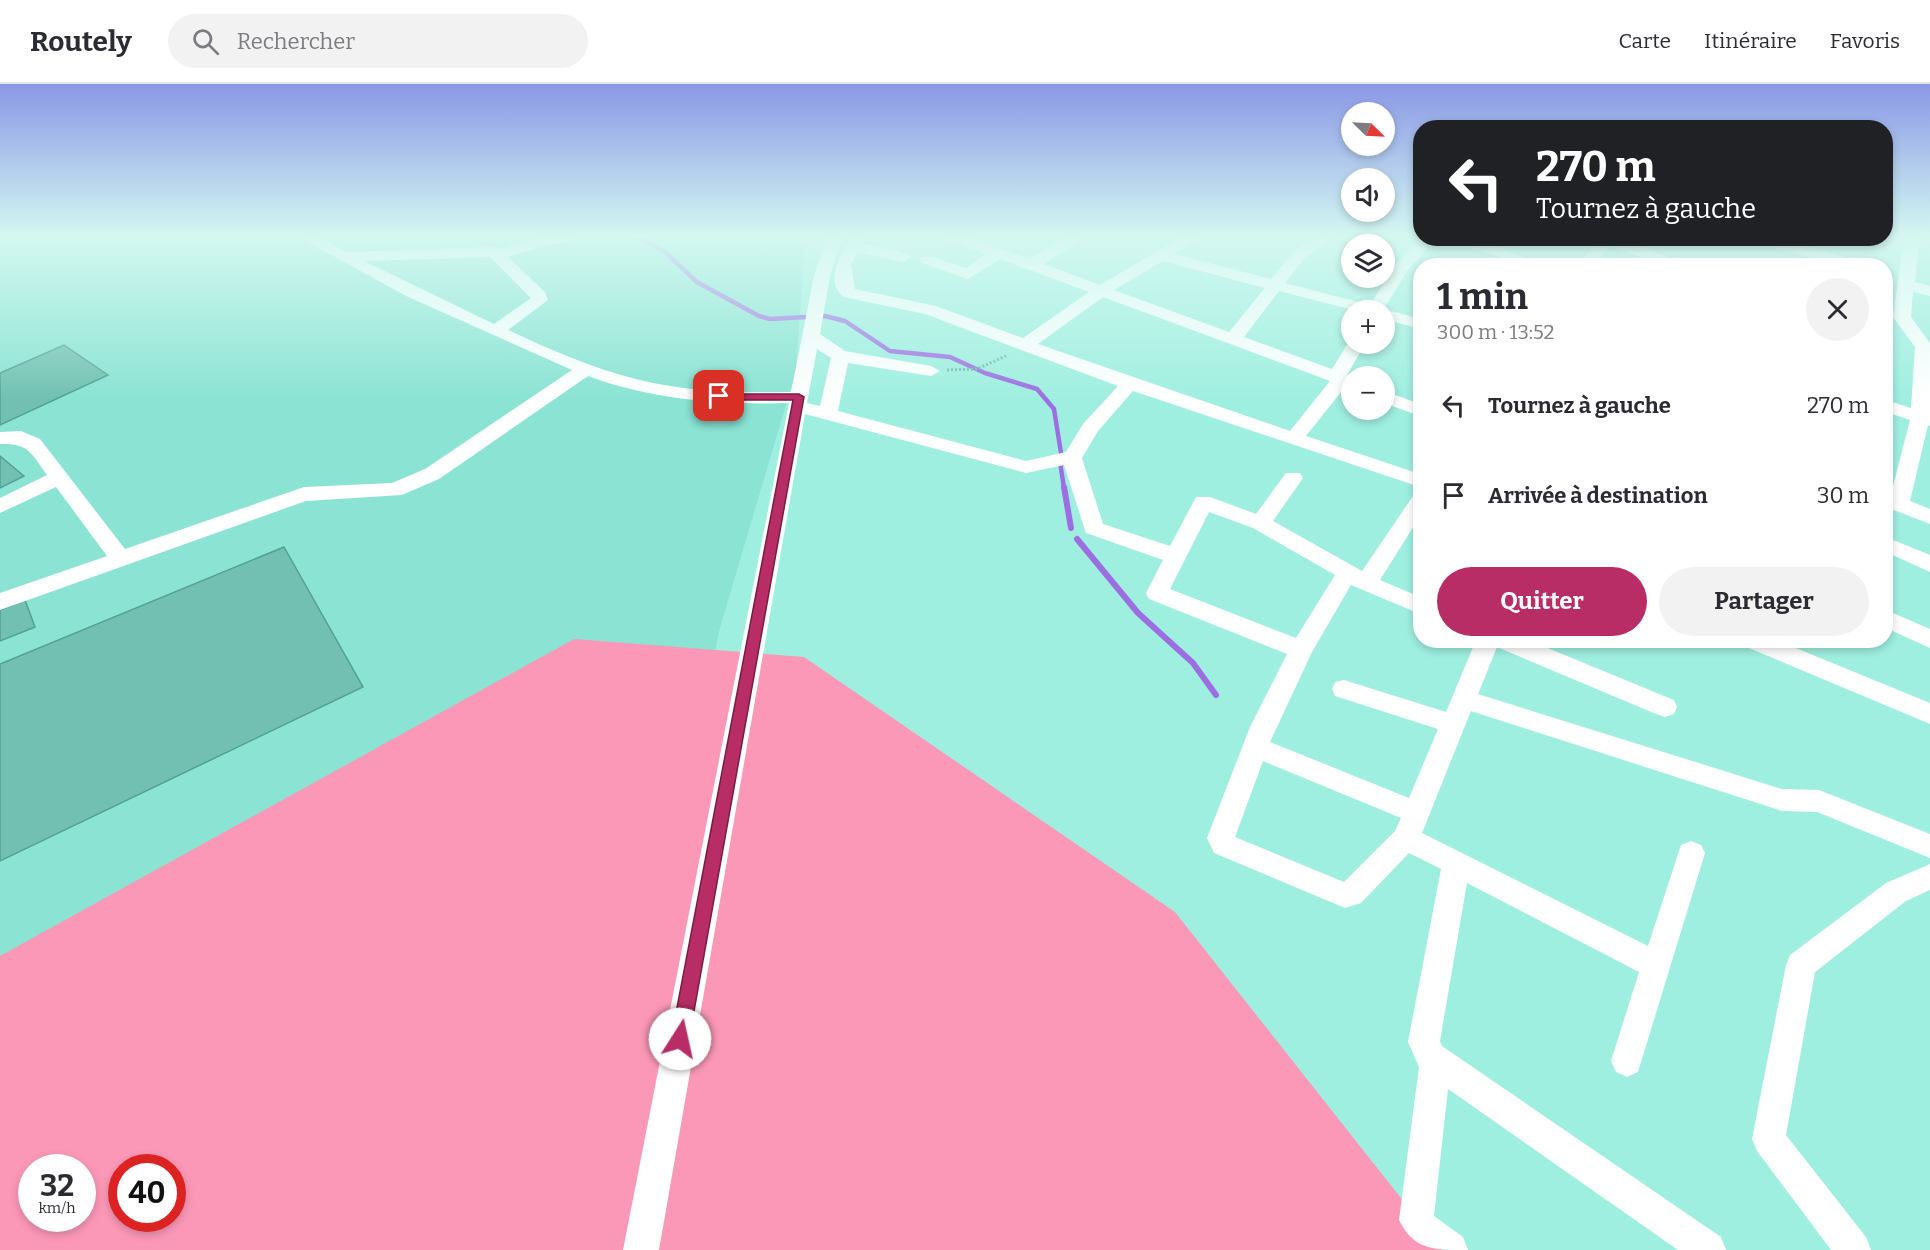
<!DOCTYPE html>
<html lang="fr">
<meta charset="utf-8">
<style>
body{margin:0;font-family:Bitter,serif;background:#f2f2f3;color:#2b2b33;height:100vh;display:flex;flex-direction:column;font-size:22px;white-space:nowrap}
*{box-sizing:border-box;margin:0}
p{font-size:20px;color:#7c7c81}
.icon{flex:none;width:33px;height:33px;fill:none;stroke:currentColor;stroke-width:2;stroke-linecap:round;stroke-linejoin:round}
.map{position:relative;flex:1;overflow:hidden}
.sheet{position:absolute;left:1413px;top:174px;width:480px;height:390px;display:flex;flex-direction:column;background:#fff;border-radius:24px;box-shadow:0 3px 9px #0003}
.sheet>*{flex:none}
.banner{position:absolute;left:1413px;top:36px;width:480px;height:126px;border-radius:24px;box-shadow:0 3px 9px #0003;background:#202124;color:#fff;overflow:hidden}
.needle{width:39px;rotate:114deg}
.fabs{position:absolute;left:1341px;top:18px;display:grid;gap:12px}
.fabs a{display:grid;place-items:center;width:54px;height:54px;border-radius:50%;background:#fff;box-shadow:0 3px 9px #0003;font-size:30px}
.speed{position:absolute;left:18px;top:1070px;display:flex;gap:12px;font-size:30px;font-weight:700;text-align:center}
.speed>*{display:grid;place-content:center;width:78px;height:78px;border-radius:50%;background:#fff;box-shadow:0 3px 9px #0003;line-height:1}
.speed small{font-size:15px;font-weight:400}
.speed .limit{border:9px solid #d22;background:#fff;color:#111}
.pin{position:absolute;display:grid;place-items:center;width:51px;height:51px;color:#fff;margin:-26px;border-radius:12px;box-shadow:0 3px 9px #0006}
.me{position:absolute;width:66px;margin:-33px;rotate:10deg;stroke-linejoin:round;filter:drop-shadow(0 0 4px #0008)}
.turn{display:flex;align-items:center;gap:21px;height:126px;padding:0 24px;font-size:27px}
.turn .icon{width:78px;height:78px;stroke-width:2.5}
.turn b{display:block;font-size:42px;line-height:51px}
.round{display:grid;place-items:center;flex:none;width:63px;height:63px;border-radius:32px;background:#f2f2f3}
.overview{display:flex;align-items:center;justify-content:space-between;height:102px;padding:0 24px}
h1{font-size:36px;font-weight:700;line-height:45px}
.cta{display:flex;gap:12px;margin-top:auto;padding:12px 24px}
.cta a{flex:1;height:69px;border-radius:36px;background:#b82d66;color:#fff;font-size:24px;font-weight:700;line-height:69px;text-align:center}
.cta a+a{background:#f2f2f3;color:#2b2b33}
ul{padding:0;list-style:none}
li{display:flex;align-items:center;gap:18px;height:90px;padding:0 24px}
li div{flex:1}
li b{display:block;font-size:22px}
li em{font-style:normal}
header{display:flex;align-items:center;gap:36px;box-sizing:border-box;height:84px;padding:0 30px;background:#fff;border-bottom:2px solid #e1e1e2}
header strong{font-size:28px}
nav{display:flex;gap:33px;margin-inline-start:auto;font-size:21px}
.search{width:420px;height:54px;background:#f2f2f3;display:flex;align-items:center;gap:15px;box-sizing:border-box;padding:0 21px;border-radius:33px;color:#7c7c81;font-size:22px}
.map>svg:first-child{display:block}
.built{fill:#8ae3d3;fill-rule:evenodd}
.green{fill:#fc98b7;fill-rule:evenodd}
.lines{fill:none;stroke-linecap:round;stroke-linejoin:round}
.stream-far1{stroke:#9d6ee1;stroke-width:4.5}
.stream{stroke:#9d6ee1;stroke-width:6}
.building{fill:#71c0b1;stroke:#52a193;stroke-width:1.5}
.path{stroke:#79bbaf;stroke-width:3;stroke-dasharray:2 2;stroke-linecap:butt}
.minor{fill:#fff;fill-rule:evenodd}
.route{fill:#b82d66;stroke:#781d42;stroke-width:1.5}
</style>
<header>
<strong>Routely</strong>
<div class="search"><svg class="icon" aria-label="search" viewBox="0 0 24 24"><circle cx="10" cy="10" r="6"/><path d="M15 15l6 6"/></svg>Rechercher</div>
<nav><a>Carte</a><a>Itinéraire</a><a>Favoris</a></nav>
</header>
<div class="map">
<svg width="1930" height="1166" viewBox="0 0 1930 1166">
<rect width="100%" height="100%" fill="#9fefe0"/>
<!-- built -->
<path class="built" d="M0,153H808L805,160L796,287L719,547L603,1166H0ZM32,1083H82V1134H32ZM122,1083H172V1134H122Z"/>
<!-- green -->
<path class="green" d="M574,555L804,573L1175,828L1442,1166H0V872ZM32,1083H82V1134H32ZM122,1083H172V1134H122Z"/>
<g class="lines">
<!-- stream-far1 -->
<g class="stream-far1">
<path d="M636,153L663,166L697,198L759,232L770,235L825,232L845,237L890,267L950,273L985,289L1037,305L1054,325L1061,369"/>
<path d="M1060,378L1064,404"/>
</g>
<!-- stream -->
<g class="stream">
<path d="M1064,403L1071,444"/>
<path d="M1077,455L1138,529L1193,579L1216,611"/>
</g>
</g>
<!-- building -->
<g class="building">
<path d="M64,261L108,291L0,341V289Z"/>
<path d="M0,372L24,392L0,404Z"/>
<path d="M284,463L363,603L0,777V580Z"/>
<path d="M25,516L35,543L0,557V526Z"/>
</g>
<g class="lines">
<!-- path -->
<path class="path" d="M947,286L977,285L1008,271"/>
<!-- minor -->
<g class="minor">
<path d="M299,153H318L347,168L494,163L500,165L545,153H579L577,156L539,163L508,173L545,208L548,216L508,246C549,265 592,284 636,295C686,308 739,309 791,308L814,192L826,153H842L830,192L820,250L845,267L931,282L940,287L931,292L848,279L838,327L1026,377L1066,368L1083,340L1118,302L925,230L844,213C822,196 844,166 852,153H868L864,160L909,170L911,173L903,178L858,168L851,180L855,205L936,222L1023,254L1089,208L1000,175L968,195L922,179L920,176L922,173H934L966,184L986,170L948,156L946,153H968L1029,175L1067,153H1086L1044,180L1100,201L1181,153H1200L1174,170L1271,195C1290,172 1302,153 1334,153L1304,175L1285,199L1370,221L1395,181L1421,154H1437L1407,187L1384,225L1420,235V245L1384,235V226H1353L1279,207L1244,253L1332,285L1350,256L1352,260H1365L1347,291L1352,293V304L1345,303L1306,352L1420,390V403L1133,307L1098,347L1082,374L1103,440L1170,462L1196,413H1210L1256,430L1286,389H1300L1303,394L1273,437L1362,487L1413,412L1420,410V432L1380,496L1420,513V530L1351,501L1312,568L1270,658L1409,714L1438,645L1335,612L1332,605L1335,598L1344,596L1446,628L1476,556H1528L1674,616L1677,623L1674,630L1665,633L1656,630L1497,563L1478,610L1782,705L1819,706L1930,750V774L1817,728L1782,727L1471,627L1422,749L1648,862L1681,761L1691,757L1701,761L1705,769L1638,988L1627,993L1616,988L1611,977L1639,888L1467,799L1440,957L1442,962L1721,1153L1726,1166H1678L1448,1005L1434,1132L1463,1153L1468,1166C1433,1166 1414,1166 1399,1136L1419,983L1408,958L1441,785L1409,769L1361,819L1345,824L1214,769L1207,754L1250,643L1287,570L1149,515L1146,509L1163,476L1086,449L1064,381L1026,389L805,330L659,1166H623L789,319C721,321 652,316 588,292L439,395L402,411L306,417L0,526V509L107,472L56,403L0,429V414L47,391C31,369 29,359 0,360V348L21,347L40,355L125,465L304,403L392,399L425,385L572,286L406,212ZM490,173L531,214L494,240L364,177ZM1163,177L1265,204L1229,248L1114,206ZM1103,213L1330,297L1290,347L1038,260ZM817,265L831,274L820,322L807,319ZM1209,428L1253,444L1335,491L1296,554L1170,505ZM1263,677L1401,734L1395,747L1344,798L1235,753Z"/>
<path d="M1334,153H1357L1371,160L1352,161Z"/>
<path d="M1904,153H1920L1915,198L1930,202V212L1913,208L1911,233L1930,259V342L1928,341L1910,417L1930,425V440L1886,423V408L1891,410L1910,336L1886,328V316L1911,324L1915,263L1893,233Z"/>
<path d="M1447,154H1471L1548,182H1522Z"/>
<path d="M1594,154H1618L1692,182H1667L1609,162L1595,182H1579L1596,158Z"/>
<path d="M1753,154H1779L1865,179L1867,182H1839L1754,157Z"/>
<path d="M1384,307L1420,320V332L1384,319Z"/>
<path d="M1886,453L1930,471V488L1886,468Z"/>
<path d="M1886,526L1930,545V564L1886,544Z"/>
<path d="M1741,556H1776L1930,619V640L1744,562Z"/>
<path d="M1930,780V806L1906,817L1815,888L1786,1051L1866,1153L1871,1166H1831L1757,1067L1752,1055L1786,881L1790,871L1886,799Z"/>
</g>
</g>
<!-- sky -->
<linearGradient id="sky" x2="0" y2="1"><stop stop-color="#8a98e5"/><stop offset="0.48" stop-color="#d4f8f1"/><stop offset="1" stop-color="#d4f8f1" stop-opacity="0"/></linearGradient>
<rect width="1930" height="316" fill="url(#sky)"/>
<!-- route -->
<path class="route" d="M715,310H799L804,313L689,955L687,961L680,964L674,961L671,955L793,316H719L714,312Z"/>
</svg>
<div class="fabs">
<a><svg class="needle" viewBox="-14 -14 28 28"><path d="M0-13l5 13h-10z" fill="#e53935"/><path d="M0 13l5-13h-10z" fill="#7c7c81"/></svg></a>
<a><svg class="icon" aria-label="sound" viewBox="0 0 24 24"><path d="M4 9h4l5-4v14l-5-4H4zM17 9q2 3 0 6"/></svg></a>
<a><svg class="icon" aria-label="layers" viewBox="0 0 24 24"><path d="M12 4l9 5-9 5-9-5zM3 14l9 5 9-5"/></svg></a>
<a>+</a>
<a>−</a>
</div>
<div class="speed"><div>32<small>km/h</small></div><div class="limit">40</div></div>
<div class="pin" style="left:719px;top:312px;background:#d93025"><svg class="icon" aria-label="arrive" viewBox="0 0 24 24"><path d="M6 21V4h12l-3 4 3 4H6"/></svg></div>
<svg class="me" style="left:680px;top:955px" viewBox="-20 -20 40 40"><circle r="19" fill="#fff"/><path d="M0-13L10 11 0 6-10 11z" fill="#b82d66"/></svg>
<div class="banner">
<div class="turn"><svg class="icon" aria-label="left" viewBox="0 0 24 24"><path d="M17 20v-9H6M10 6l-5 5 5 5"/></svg><div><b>270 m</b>Tournez à gauche</div></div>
</div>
<section class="sheet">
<div class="overview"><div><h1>1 min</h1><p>300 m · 13:52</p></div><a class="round"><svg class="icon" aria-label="close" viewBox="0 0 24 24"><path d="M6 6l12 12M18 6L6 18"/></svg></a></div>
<ul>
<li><svg class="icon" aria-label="left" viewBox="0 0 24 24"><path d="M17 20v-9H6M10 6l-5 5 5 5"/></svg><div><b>Tournez à gauche</b></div><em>270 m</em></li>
<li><svg class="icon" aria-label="arrive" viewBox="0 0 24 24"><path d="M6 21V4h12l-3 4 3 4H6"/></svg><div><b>Arrivée à destination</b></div><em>30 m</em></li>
</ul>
<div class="cta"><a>Quitter</a><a>Partager</a></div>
</section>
</div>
